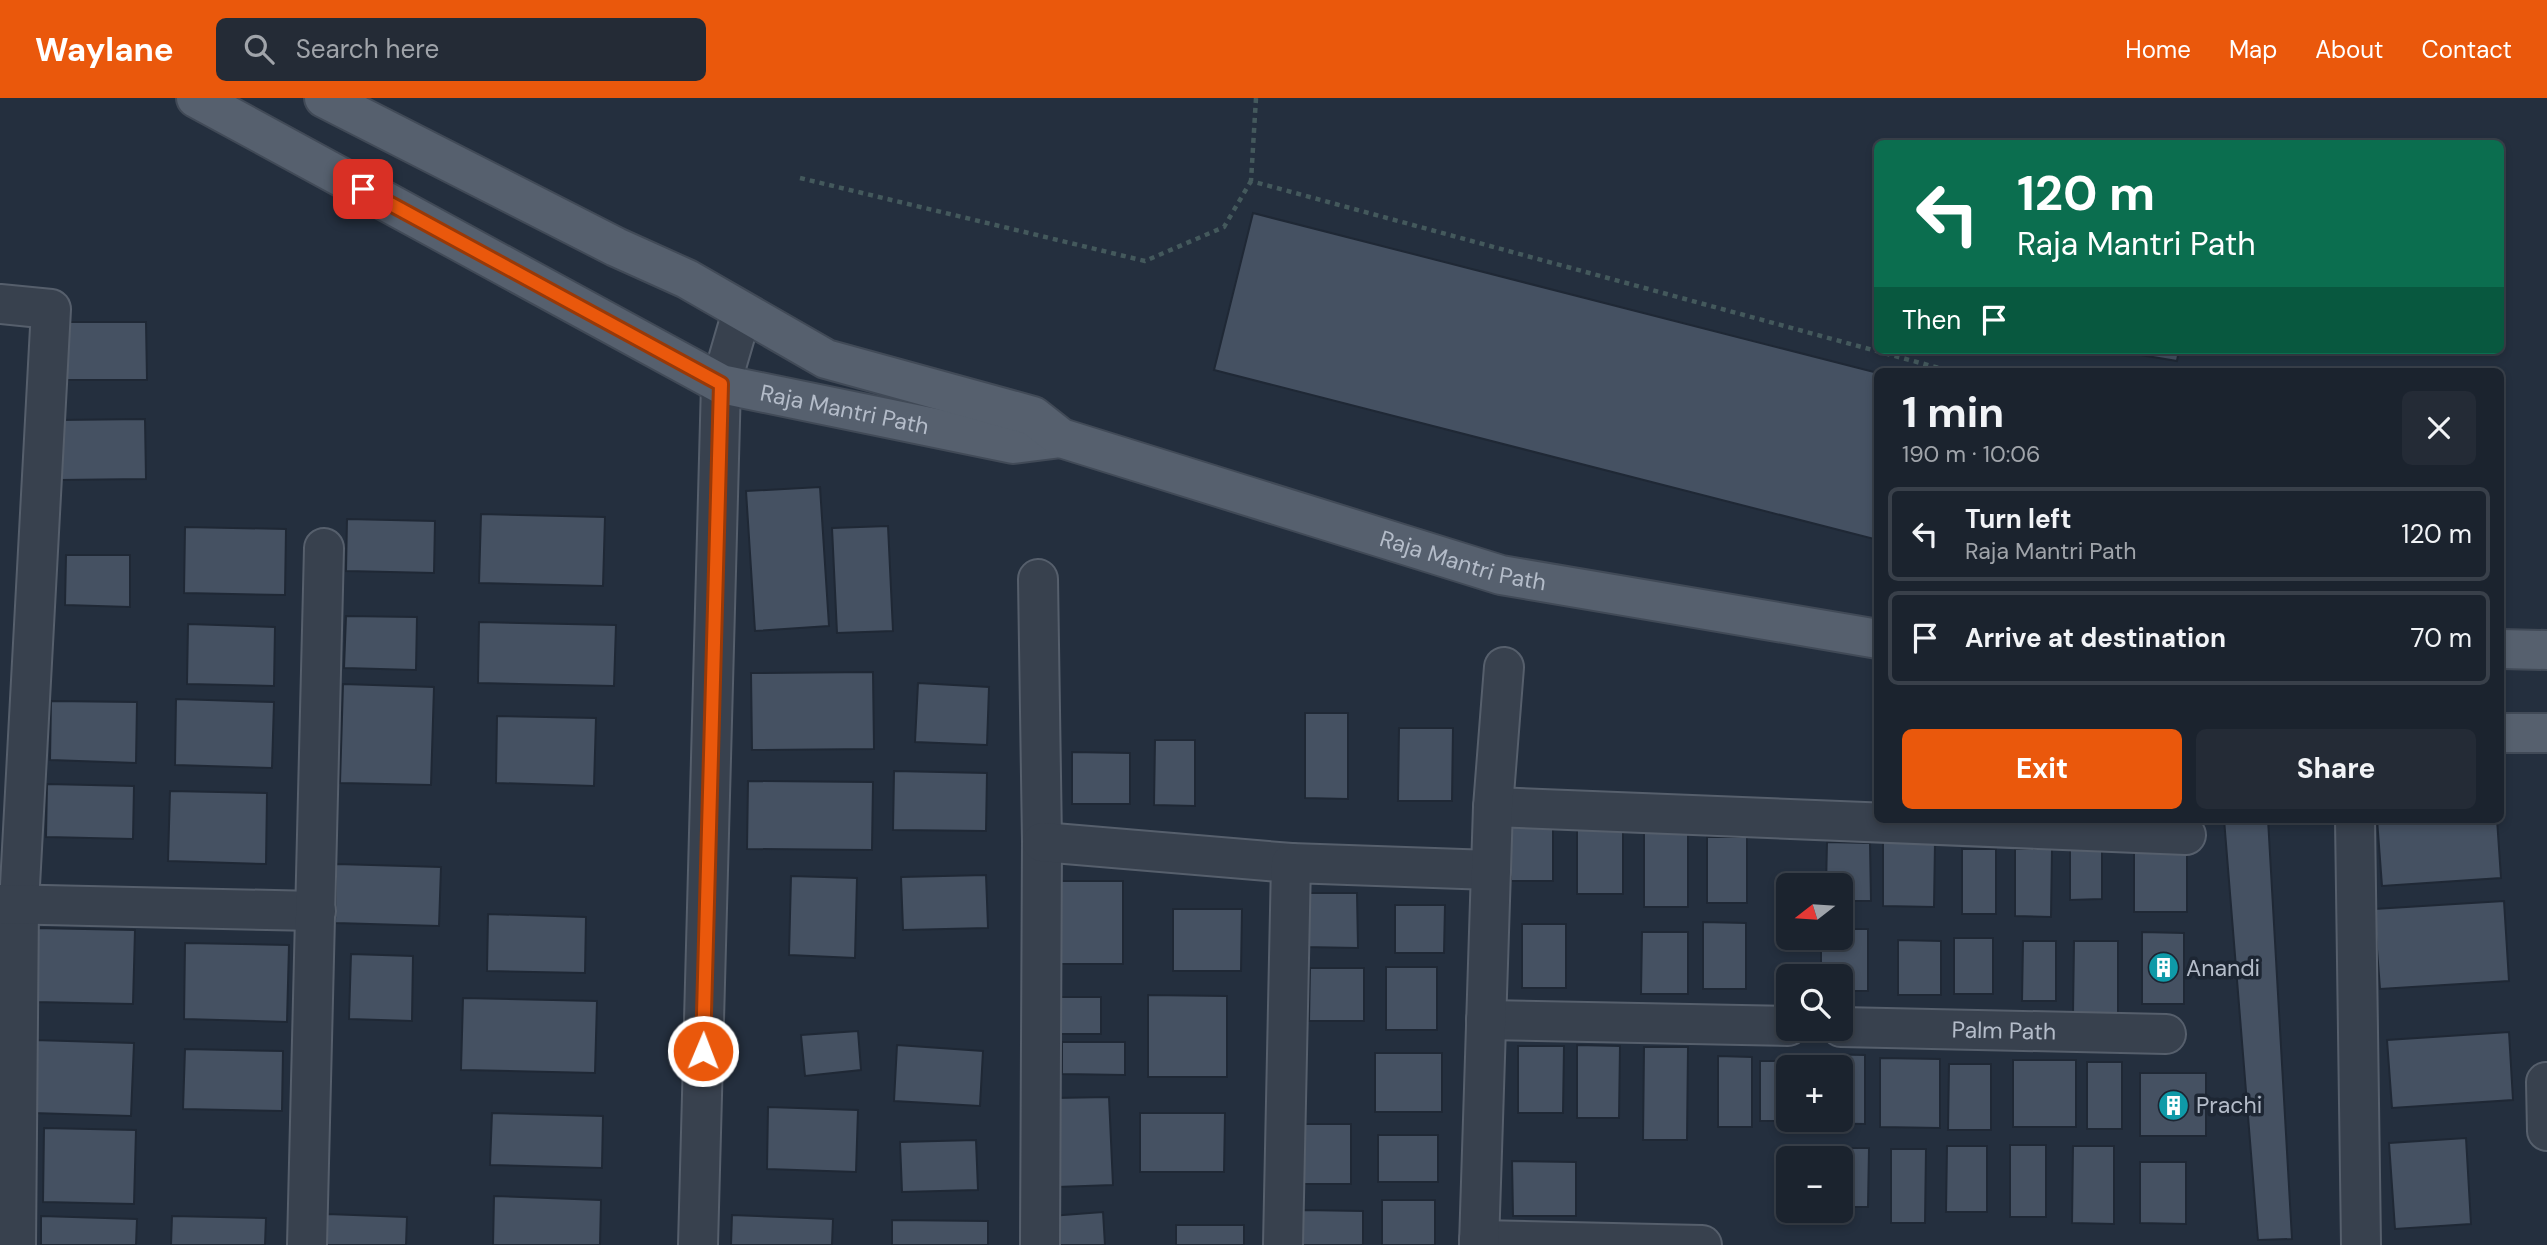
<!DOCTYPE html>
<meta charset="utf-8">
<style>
body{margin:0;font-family:"DM Sans",sans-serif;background:#242b36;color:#f1f3f6;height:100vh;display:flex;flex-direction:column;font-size:26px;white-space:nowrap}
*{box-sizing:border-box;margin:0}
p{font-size:23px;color:#a0a4aa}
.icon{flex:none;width:38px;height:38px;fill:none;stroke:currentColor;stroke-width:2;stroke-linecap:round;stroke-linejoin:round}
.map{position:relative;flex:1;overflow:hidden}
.sheet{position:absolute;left:1874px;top:270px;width:630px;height:455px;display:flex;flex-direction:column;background:#1b232e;border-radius:10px;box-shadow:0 4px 10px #0003,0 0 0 2px #39404a}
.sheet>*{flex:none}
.banner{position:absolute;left:1874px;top:42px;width:630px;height:214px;border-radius:10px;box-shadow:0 4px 10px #0003,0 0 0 2px #39404a;background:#0b6e4f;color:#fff;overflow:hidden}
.needle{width:46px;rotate:253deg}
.buttons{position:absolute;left:1776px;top:775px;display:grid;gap:14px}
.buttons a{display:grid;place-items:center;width:77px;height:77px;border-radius:10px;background:#1b232e;box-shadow:0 4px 10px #0003,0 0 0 2px #39404a;font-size:35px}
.pin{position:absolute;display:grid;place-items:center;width:60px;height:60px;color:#fff;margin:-30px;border-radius:14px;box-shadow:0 4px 10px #0006}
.me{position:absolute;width:77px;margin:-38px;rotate:1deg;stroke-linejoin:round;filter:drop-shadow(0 0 5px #0008)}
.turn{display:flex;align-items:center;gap:24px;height:147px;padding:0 28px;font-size:32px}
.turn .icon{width:91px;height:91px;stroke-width:2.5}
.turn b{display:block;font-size:49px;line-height:60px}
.then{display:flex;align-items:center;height:66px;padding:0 28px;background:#0003;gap:14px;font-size:26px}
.round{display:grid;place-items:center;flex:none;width:74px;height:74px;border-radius:10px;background:#242b36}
.head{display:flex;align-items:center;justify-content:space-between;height:119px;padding:0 28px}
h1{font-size:42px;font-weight:700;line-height:52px}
.cta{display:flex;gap:14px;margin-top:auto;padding:14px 28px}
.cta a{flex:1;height:80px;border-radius:10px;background:#ea580c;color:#fff;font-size:28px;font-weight:700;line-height:80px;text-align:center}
.cta a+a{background:#242b36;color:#f1f3f6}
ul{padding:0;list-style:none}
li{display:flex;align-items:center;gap:21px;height:94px;margin:0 14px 10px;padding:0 14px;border:4px solid #39404a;border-radius:10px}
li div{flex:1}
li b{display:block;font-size:26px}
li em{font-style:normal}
header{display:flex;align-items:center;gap:42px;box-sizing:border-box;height:98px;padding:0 35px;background:#ea580c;color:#fff}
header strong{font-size:33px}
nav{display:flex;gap:38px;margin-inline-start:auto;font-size:24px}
.search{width:490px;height:63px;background:#242b36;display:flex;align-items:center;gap:18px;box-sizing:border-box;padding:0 24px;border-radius:10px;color:#a0a4aa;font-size:26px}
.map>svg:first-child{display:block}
.building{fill:#455162;stroke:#1f2835;stroke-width:2}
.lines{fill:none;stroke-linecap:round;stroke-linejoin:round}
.minor-casing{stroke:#565f6c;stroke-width:42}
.major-casing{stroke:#414a57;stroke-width:42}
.path{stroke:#44595c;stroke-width:4.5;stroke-dasharray:5 5;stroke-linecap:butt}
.minor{stroke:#38414e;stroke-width:38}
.major{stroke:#56606e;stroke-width:38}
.route-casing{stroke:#983908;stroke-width:18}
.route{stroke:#ea580c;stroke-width:12}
.labels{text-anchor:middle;stroke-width:7;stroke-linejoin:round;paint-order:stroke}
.street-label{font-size:23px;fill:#b4bcc9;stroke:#1d2633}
.poi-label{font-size:23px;fill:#b4bcc9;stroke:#1d2633;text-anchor:start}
</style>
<header>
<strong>Waylane</strong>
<div class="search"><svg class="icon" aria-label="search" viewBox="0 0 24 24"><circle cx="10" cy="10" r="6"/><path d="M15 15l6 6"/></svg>Search here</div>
<nav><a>Home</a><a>Map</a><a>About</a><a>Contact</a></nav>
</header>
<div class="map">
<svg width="2547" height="1147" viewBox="0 0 2547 1147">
<rect width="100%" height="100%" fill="#242f3e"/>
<!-- building -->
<g class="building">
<path d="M1253,115L1878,275V442L1214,272Z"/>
<path d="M54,224H146L147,282H55Z"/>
<path d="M2111,252H2179L2177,263Z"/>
<path d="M145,321L146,381L59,382L58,322Z"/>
<path d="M820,389L829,528L755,533L746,393Z"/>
<path d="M481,416L605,419L603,488L479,485Z"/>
<path d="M347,421L435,423L434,475L346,473Z"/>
<path d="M888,428L893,533L837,535L832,430Z"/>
<path d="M185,429L286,431L285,497L184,495Z"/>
<path d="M66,457H130V509L65,507Z"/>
<path d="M346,518L417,519L416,572L344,570Z"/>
<path d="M479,524L616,527L614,588L478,585Z"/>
<path d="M188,526L275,529L274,588L187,586Z"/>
<path d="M873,574L874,651L752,652L751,575Z"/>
<path d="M918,585L989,589L987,647L915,644Z"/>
<path d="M343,586L434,589L431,687L340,685Z"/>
<path d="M176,601L274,604L272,670L175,667Z"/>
<path d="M51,603L137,604L136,665L50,662Z"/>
<path d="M1305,615H1348V701L1305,700Z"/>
<path d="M497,618L596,620L594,688L496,685Z"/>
<path d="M1399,630H1453L1452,703H1398Z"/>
<path d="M1155,642H1195V708L1154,707Z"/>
<path d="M1072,654L1130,655V706H1072Z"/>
<path d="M894,673L987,675L986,733L893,732Z"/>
<path d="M748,683L873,684L872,752L747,751Z"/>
<path d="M47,686L134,688L133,741L46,739Z"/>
<path d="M170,693L267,695L266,766L168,763Z"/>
<path d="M2224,721H2268L2292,1141L2258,1142Z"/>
<path d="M2377,721H2497L2501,780L2382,788Z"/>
<path d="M1510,724H1553V783H1511Z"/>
<rect x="1577" y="726" width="46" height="70"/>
<rect x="1644" y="735" width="44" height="74"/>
<rect x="1707" y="739" width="40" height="66"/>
<path d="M2070,743L2102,744V801L2070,802Z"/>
<path d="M1827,744L1870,745L1871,803H1841V788H1826Z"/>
<path d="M1883,744H1935L1934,809L1883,808Z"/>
<rect x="2134" y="749" width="53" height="65"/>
<rect x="1962" y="751" width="34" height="65"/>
<path d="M2015,751H2052L2051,819L2015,818Z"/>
<path d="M336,766L441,769L439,828L335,825Z"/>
<path d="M986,777L988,830L903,832L901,779Z"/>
<path d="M791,778L857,780L855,860L789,857Z"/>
<rect x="1059" y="783" width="64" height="83"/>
<path d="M1303,795H1357L1358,850L1303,849Z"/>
<path d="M2504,803L2509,883L2380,891L2374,811Z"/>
<path d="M1395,807H1445L1444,855H1395Z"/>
<path d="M1173,811H1242L1241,873H1173Z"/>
<path d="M488,816L586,819L585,875L487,873Z"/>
<path d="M1703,824L1746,825V891H1703Z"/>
<rect x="1522" y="826" width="44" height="64"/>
<path d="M34,830L135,832L133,906L33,904Z"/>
<path d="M1841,831H1868V893H1841V878H1821V840H1841Z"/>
<path d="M1642,834H1688V896H1641Z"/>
<path d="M2142,834L2184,835V906H2142Z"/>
<rect x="1954" y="840" width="39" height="56"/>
<path d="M1898,842L1941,843V897H1898Z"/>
<path d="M2023,843H2056V903H2022Z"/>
<path d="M2074,843H2118V916H2073Z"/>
<path d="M185,845L289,847L287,924L184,921Z"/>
<path d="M351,856L413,858L412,923L349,921Z"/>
<rect x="1386" y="869" width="51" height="63"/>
<path d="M1310,870H1364V923H1309Z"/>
<path d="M1148,897L1227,898V979H1148Z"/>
<path d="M1052,899H1101V936H1053Z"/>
<path d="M463,900L597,903L595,975L461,972Z"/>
<path d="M858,933L861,972L805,978L801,937Z"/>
<path d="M2509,934L2513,1002L2392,1010L2387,942Z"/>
<path d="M34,942L134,945L131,1018L32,1015Z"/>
<path d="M1062,944H1125V977L1062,976Z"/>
<path d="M897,947L983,953L980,1008L894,1003Z"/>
<path d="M1577,947L1620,948L1619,1020H1577Z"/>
<path d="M1518,948H1564L1563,1015H1518Z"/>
<path d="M1644,949H1688L1687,1042H1643Z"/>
<path d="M185,951L283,953L282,1013L183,1011Z"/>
<rect x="1375" y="955" width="67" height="59"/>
<path d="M1814,956L1865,957V1026L1814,1025V1022H1841V970H1814Z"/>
<path d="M1718,958L1752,959V1029H1718Z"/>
<path d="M1880,960L1940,961V1030L1880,1029Z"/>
<rect x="2013" y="962" width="63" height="67"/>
<path d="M1760,963H1806V970H1788V1022L1806,1023H1760Z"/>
<rect x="2087" y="964" width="35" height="67"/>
<path d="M1949,966H1991V1032H1948Z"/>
<rect x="2140" y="975" width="66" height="63"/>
<path d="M1109,999L1113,1087L1057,1089L1053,1000Z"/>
<path d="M768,1009L858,1012L856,1074L767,1071Z"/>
<path d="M492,1015L603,1018L602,1070L490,1067Z"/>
<path d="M1140,1015H1225L1224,1074H1140Z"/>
<rect x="1296" y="1026" width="55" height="60"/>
<path d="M44,1030L136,1032L134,1106L43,1104Z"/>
<rect x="1378" y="1037" width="60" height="47"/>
<path d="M2466,1040L2471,1126L2395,1131L2389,1045Z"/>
<path d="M976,1042L978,1092L902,1094L900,1044Z"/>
<rect x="2010" y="1047" width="36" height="72"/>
<path d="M1947,1048H1987V1114H1946Z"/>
<path d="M2073,1048H2114V1126L2072,1125Z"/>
<path d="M1828,1050H1869L1868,1109H1841V1060H1828Z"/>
<path d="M1891,1051H1926L1925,1125H1891Z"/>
<path d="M1512,1063L1576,1064V1118H1513Z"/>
<path d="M2140,1064H2186V1126L2140,1125Z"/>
<path d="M494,1098L601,1102L600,1147H493Z"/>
<rect x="1382" y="1102" width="53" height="45"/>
<path d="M1303,1112L1363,1113V1147H1302Z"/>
<path d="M1103,1114L1105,1147H1052L1050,1118Z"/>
<path d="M327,1116L407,1119L406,1147H326Z"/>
<path d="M732,1117L833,1121L832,1147H731Z"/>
<path d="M41,1118L137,1121L136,1147H41Z"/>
<path d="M172,1118L266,1120L265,1147H171Z"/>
<path d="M892,1122L988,1123V1147H892Z"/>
<rect x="1176" y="1127" width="68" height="20"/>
</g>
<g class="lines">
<defs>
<g id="minor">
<path d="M0,206L51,211L19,806L16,1147"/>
<path d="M1038,481L1042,744L1040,1147"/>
<path d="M1493,709L2186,737"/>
<path d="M2355,721L2361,1147"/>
<path d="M1042,744L1291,765"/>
<path d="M0,806L316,813"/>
<path d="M1486,922L1788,928"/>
<path id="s1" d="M1841,929L2166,936"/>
<path d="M2546,984L2547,1033"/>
<path d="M1479,1142L1702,1147"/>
<path d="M307,1147L324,450"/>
<path d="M698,1147L721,286L742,214"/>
<path d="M1283,1147L1291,765L1491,772"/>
<path d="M1479,1147L1493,709L1504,569"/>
</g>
<g id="major">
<path id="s2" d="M196,0L721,286L1013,346L1061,340"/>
<path id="s3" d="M324,0L616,149L687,181L826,261L1033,318L1061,340L1501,477L1878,541"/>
<path d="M2501,551L2547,552"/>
<path d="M2501,635H2547"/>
</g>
</defs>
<!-- minor casing -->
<use href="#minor" class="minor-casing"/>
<!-- major casing -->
<use href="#major" class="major-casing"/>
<!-- path -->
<g class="path">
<path d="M1256,0L1251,83L1950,273"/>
<path d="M800,80L1145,163L1224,129L1251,83"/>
</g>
<!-- minor -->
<use href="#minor" class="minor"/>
<!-- major -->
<use href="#major" class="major"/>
</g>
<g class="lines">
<defs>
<path id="route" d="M363,91L721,286L703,953"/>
</defs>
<!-- route casing -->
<use href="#route" class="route-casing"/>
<!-- route -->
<use href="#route" class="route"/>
</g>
<!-- icons -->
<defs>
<symbol id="building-disc" viewBox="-11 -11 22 22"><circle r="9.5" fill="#0f9aa8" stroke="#1d2633"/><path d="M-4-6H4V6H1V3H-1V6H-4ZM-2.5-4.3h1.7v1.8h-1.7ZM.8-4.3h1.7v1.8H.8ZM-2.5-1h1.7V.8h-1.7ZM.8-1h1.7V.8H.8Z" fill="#fff"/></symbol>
</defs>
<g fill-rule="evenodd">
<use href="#building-disc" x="2146" y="852" width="35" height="35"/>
<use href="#building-disc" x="2156" y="990" width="35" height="35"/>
</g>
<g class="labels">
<!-- street labels -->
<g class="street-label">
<text dy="8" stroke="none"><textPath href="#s2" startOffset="724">Raja Mantri Path</textPath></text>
<text dy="8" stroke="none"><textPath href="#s3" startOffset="1237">Raja Mantri Path</textPath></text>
<text dy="8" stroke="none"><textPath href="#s1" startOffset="163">Palm Path</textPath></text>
</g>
<!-- poi labels -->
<g class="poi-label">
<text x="2186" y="878">Anandi</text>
<text x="2196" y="1015">Prachi</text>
</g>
</g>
</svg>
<div class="buttons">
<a><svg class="needle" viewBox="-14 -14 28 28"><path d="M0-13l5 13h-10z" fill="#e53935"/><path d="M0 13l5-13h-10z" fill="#a0a4aa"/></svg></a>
<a><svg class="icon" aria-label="search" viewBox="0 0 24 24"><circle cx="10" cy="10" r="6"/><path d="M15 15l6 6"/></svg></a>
<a>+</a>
<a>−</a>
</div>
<div class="pin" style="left:363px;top:91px;background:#d93025"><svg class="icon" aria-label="arrive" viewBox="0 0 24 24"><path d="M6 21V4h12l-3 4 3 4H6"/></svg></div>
<svg class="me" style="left:703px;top:953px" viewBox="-20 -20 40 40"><circle r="17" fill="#ea580c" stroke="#fff" stroke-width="3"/><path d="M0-11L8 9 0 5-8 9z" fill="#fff"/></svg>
<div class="banner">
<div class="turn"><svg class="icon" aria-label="left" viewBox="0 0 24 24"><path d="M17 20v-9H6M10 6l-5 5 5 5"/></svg><div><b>120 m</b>Raja Mantri Path</div></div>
<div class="then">Then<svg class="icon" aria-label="arrive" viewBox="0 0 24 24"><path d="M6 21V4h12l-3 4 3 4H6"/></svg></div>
</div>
<section class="sheet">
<div class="head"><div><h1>1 min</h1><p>190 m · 10:06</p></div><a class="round"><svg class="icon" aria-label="close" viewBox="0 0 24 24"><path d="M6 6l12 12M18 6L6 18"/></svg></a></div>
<ul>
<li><svg class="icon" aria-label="left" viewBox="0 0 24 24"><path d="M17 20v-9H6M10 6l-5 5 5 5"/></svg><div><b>Turn left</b><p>Raja Mantri Path</p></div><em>120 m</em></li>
<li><svg class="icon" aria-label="arrive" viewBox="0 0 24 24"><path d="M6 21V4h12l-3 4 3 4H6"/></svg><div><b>Arrive at destination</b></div><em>70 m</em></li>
</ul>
<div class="cta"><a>Exit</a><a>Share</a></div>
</section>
</div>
